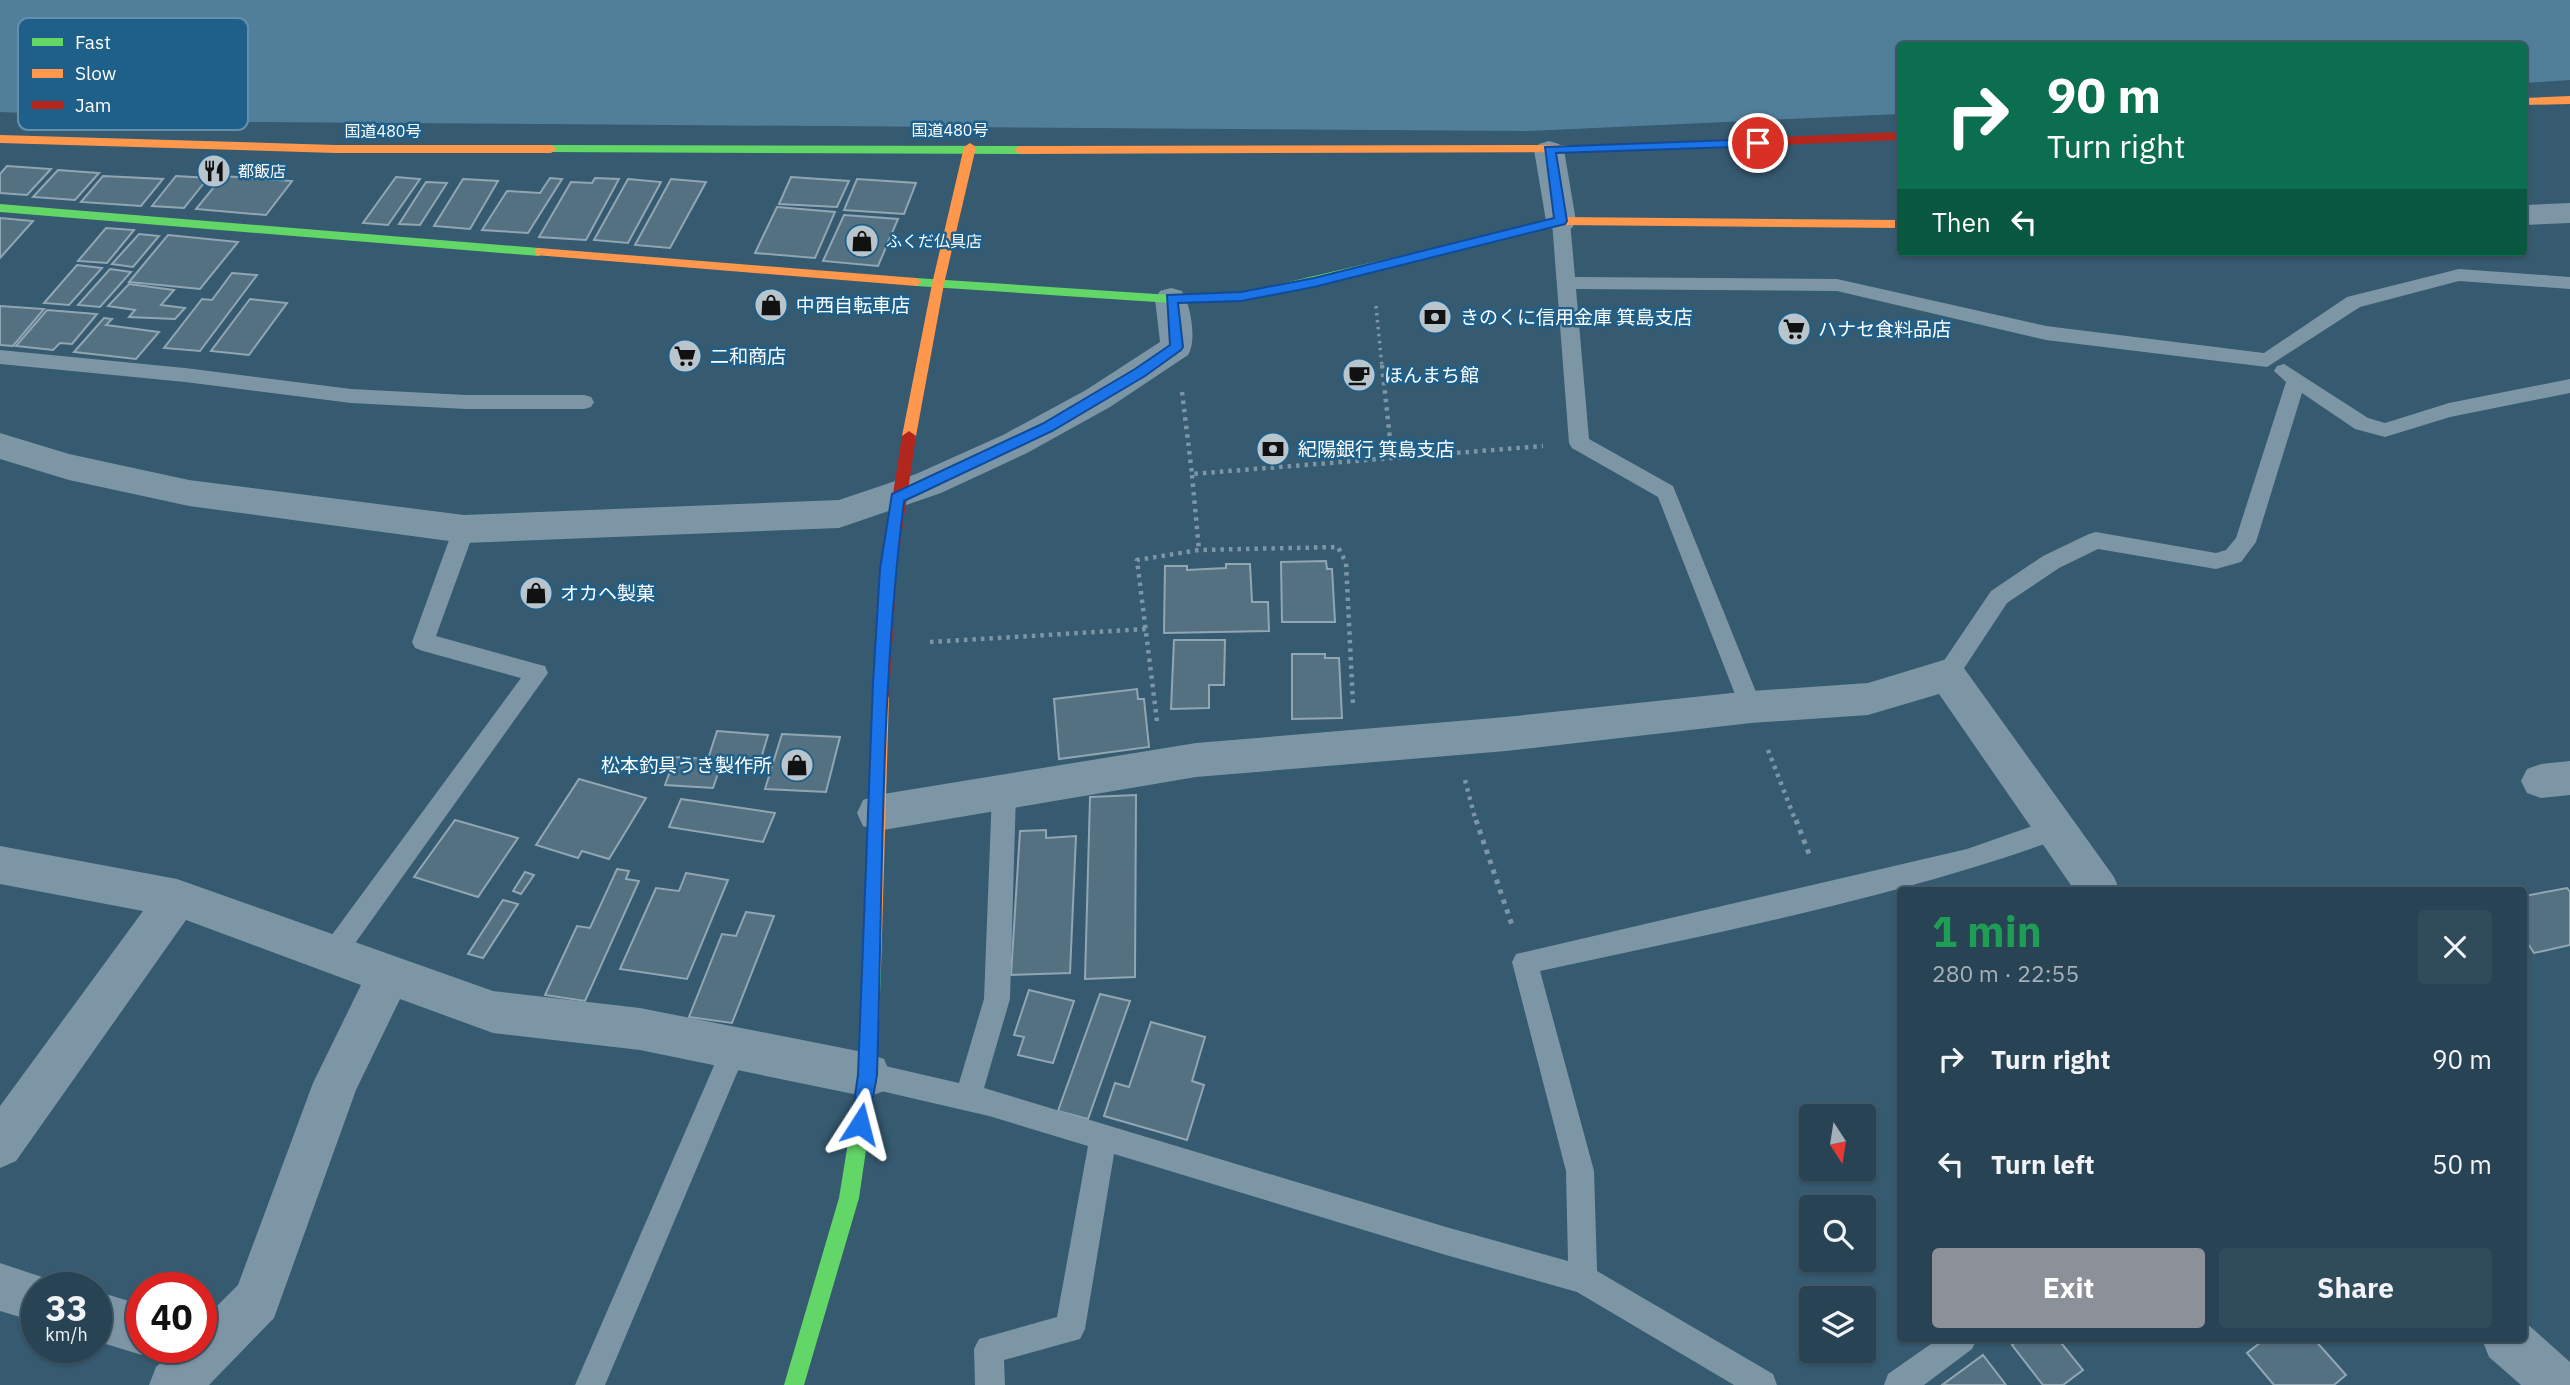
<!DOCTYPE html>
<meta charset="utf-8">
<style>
body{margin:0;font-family:"IBM Plex Sans","Noto Sans JP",sans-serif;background:#304b5a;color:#f1f3f6;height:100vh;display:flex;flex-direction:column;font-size:26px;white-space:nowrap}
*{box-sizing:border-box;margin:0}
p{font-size:23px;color:#a5b0b8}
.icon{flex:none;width:38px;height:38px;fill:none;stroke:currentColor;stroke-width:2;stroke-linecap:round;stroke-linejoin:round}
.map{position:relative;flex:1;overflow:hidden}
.drawer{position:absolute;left:1897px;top:887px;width:630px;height:455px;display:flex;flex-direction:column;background:#284454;border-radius:7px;box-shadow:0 2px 5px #0004,0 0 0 2px #445c6b}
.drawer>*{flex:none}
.guide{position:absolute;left:1897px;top:42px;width:630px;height:214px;border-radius:7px;box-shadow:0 2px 5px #0004,0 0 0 2px #445c6b;background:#0b6e4f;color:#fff;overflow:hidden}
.needle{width:46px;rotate:168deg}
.fabs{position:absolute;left:1799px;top:1104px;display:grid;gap:14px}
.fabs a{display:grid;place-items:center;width:77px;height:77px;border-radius:7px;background:#284454;box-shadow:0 2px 5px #0004,0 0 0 2px #445c6b;font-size:35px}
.speed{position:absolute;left:21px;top:1272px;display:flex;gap:14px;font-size:35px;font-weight:700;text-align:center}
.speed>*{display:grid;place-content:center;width:91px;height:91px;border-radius:50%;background:#284454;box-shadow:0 2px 5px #0004,0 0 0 2px #445c6b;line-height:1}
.speed small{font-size:18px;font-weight:400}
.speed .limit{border:10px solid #d22;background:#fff;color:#111}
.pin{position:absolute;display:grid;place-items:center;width:60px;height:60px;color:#fff;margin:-30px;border:4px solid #fff;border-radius:50%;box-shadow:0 2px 7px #0007}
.me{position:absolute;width:77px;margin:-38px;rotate:9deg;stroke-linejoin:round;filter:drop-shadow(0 0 5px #0008)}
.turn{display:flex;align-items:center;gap:24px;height:147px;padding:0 35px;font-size:32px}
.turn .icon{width:91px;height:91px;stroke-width:2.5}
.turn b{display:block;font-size:49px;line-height:60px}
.then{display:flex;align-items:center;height:66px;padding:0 35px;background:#0003;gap:14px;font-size:26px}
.round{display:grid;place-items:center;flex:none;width:74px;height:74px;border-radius:7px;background:#304b5a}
.overview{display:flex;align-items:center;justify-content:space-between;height:119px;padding:0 35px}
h1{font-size:42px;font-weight:700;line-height:52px;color:#1e9e55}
.primary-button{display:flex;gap:14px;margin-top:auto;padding:14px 35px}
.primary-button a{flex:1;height:80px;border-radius:7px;background:#8c9099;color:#fff;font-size:28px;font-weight:700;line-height:80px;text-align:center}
.primary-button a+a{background:#304b5a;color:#f1f3f6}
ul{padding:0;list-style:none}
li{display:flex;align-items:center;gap:21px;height:105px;padding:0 35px}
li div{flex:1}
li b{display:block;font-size:26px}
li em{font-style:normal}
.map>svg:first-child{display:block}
.water{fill:#517f9a}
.building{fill:#547182;stroke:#91a6b3;stroke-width:2}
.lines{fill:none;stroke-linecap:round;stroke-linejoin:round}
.path-far2{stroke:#7d96a5;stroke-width:3.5;stroke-dasharray:2.5 4.5;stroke-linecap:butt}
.path-far1{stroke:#7d96a5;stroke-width:4.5;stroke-dasharray:3.5 5;stroke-linecap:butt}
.path{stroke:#7d96a5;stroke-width:5;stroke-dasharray:4.5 6;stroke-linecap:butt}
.lane{fill:#7d96a5;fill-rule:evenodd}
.street{fill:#7d96a5;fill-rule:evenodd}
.fast{fill:#63d668;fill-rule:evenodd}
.slow{fill:#ff974d;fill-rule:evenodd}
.jam{fill:#b3261e;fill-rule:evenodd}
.route{fill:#1a73e8;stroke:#114b97;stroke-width:2}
.labels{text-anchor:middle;stroke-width:5;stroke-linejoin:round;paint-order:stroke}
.far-street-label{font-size:16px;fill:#fff;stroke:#1e6089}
.far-poi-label{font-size:16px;fill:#fff;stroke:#1e6089;text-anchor:start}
.poi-label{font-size:19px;fill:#fff;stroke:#1e6089;text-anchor:start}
.key{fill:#1e6089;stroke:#6290ac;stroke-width:2}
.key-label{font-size:19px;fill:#fff}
</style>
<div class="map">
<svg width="2570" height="1385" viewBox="0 0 2570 1385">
<rect width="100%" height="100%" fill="#365a70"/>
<!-- water -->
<path class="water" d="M0,0H2570V80L2524,83V46H1900V114L1529,131L246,122L0,112Z"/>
<!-- building -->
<g class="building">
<path d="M7,166L51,169L27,195L0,193V174Z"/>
<path d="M58,170L99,173L75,200L33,197Z"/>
<path d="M103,176L163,179L141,206L81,202Z"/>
<path d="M176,176L208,178L184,208L152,206Z"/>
<path d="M223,176L292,181L266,215L196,209Z"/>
<path d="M396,177L420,179L388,225L363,223Z"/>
<path d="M791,177L849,181L837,207L779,204Z"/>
<path d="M550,178L562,179L528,233L482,230L507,191L540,193Z"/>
<path d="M595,178L619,179L586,240L539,237L571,182L592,183Z"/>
<path d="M463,179L498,181L470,229L434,226Z"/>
<path d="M628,179L661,182L628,243L594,240Z"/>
<path d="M671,179L706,182L670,248L635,245Z"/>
<path d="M857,179L916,183L904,214L844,210Z"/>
<path d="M426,182L447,183L420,225L399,224Z"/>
<path d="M777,207L835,212L815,258L755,253Z"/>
<path d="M844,215L898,219L878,266L823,261Z"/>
<path d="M0,218L33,221L0,258Z"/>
<path d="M106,228L134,230L107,263L78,261Z"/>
<path d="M139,234L159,236L133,267L112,264Z"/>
<path d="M168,235L238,242L200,289L129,282Z"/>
<path d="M77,265L102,268L69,305L44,303Z"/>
<path d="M110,269L131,272L100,307L78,305Z"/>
<path d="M232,273L257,275L200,351L164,348L202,299L212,300Z"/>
<path d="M129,284L174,290L161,305L185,308L175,319L129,317L135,310L108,306Z"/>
<path d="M250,299L287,303L249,355L211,351Z"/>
<path d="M0,306L44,309L13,346L0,345Z"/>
<path d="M47,310L97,314L72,344L60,343L53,350L16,346Z"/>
<path d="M104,318L112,319L106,325L159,332L136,359L74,352Z"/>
<path d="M1326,561L1327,569H1332L1335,622H1282L1281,562Z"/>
<path d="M1226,564H1250L1252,602H1268L1269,631L1164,633L1165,566H1187V570L1226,568Z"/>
<path d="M1174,640H1225L1224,685H1209V708L1171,709Z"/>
<path d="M1292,654H1325V658H1339L1342,718L1292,719Z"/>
<path d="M1137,689L1138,699H1144L1149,747L1059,759L1054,699Z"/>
<path d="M717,731L768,735L760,762L723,759L713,788L665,785L675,757L708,759Z"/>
<path d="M782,734L840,737L826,792L765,789Z"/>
<path d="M579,779L646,798L609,859L582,851L578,858L536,845Z"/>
<path d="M1136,795L1135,977L1085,979L1090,797Z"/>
<path d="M681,799L775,813L763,842L669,827Z"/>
<path d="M455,820L518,838L478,897L414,877Z"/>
<path d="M1046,830V838L1076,836L1070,973L1011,975L1020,831Z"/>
<path d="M617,869L629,871L626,879L639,881L585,1001L545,995L577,926L590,928Z"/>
<path d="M525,872L534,875L521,894L513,891Z"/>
<path d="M686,873L728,880L687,979L620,969L656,888L679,891Z"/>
<path d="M2567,888L2570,892V945L2534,953L2524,938V896Z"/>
<path d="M503,900L518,904L483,958L468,954Z"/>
<path d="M746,912L774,916L732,1023L689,1017L722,934L736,936Z"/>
<path d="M1029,990L1074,1001L1053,1063L1018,1055L1024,1037L1014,1035Z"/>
<path d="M1100,994L1130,1001L1088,1119L1058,1111Z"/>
<path d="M1151,1022L1205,1037L1192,1081L1204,1085L1187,1140L1104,1116L1115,1083L1129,1087Z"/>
<path d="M2021,1339H2058L2083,1370L2063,1385H2043L2012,1345Z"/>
<path d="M2265,1339H2314L2346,1375L2334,1385H2274L2247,1353Z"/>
<path d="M1983,1355L2006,1385H1942Z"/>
</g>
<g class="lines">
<!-- path-far2 -->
<path class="path-far2" d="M1376,306L1382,367"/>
<!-- path-far1 -->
<g class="path-far1">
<path d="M1382,365L1392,458"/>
<path d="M1182,392L1192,474L1543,446"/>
<path d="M1192,475L1199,550"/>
<path d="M930,642L1146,629"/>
<path d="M1157,721L1137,560L1199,550L1338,547L1346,563L1353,704"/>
<path d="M1768,750L1796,822"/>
<path d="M1465,780L1476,822"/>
</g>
<!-- path -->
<g class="path">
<path d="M1476,820L1513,928"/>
<path d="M1796,820L1811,859"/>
</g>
<!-- lane -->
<g class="lane">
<path d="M1561,215L1570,221L1575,277L1837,279L2046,326L2264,353L2347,297L2459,269L2570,277V289L2459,281L2360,307L2267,367L2046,340L1837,291L1576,289L1589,439L1673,486L1762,707L1759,714L1751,717L1743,714L1740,707L1658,497L1572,448L1569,443L1552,221Z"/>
<path d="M0,350L185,368L351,389L466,395H584L591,397L594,402L591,407L584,409H466L351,403L185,382L0,364Z"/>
<path d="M2284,364L2368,418L2385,423L2449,403L2570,379V393L2450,417L2385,437L2355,429L2302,393L2256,542L2241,562L2216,569L2098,549L2059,568L2007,603L1955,682L1947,684L1939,682L1936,675L1939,668L1991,591L2043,556L2089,534L2096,532L2216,553L2226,550L2236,538L2286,382L2274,371L2277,366Z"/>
<path d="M464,521L471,523L475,529L436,636L537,664L545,666L548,673L341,963L332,967L323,963L319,955L323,947L521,678L423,651L415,648L412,642L453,529L457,523Z"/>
<path d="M1004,782L1012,785L1016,792L1010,999L984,1088L1446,1227L1568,1261L1566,1171L1512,962L1516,954L1967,849L2055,818L2064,821L2067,829L2064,837C1897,898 1714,933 1540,971L1594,1171L1597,1271L1773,1374L1777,1385H1734L1577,1292L1446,1255L1114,1154L1085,1329L1080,1339L1004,1360L1005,1385H975L974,1349L979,1339L1057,1317L1088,1146L989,1116L868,1088L859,1084L855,1075L859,1066L868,1062L959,1083L984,999L992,792L996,785Z"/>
<path d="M735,1034L744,1038L748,1047L605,1385H575L726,1038Z"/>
<path d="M1938,1339H1977L1972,1349L1924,1385H1884L1888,1374Z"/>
</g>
<!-- street -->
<g class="street">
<path d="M1549,141L1559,144L1564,150L1576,221L1572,228L1561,231L1550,228L1546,221L1534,150L1539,144Z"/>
<path d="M2570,203V223L2524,225V205Z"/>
<path d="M1171,288L1182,291C1191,306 1197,341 1188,355L1110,407L1027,453L941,493L839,528L464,543L189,506L69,480L0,459V433L69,454L189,480L464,515L839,500L916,474L1003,435L1086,390L1160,342L1155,299L1160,291Z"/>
<path d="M1947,659L1961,664L2114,877L2120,891H2075L1939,694L1868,715L1751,723L1506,751L1196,777L877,831L863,826L857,813L863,800L877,795L1196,743L1506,717L1751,691L1868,683Z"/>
<path d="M2570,761V795L2541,798L2527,793L2521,781L2527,769L2541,764Z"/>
<path d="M0,846L177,879L493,991L640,1008L868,1053L884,1059L891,1075L884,1091L868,1097L640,1050L493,1033L400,999L356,1090L274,1318L209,1385H149L156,1367L176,1348H201V1322L238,1285L313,1083L361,985L186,920L16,1161L0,1168V1106L143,911L0,884Z"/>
<path d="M0,1263L54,1281L57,1288H37V1322L0,1311Z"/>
<path d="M96,1291L142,1305V1348H160L142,1355L96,1341Z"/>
<path d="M2524,1321L2570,1362V1385H2521L2489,1357L2482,1339H2524Z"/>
</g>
<!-- fast -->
<g class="fast">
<path d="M551,145L1020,146L1026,150L1020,154L547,152V146Z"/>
<path d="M0,204L539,248L545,252L539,256L0,212Z"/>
<path d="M1438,247L1444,251L1442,254L1241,301L1171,303L916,286L910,282L916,278L1171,295L1241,293Z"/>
<path d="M872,961L878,963L881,969L877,1075L859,1198L804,1385H784L839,1198L859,1075L863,969L866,963Z"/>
</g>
<!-- slow -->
<g class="slow">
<path d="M2570,96V104L2524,105V98Z"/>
<path d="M0,135L336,145H551L557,149L551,153H336L0,143Z"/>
<path d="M970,143L976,147L944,284L916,436L909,441L902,436L932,284L964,147Z"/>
<path d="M1581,145L1585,146V152L1020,154L1014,150L1020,146Z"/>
<path d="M1561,217L1900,220V228L1561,225L1438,255L1432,251L1438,247Z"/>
<path d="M539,248L916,278L922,282L916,286L535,255V249Z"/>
<path d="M881,689L887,691L889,696L881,969L878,975L872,977L866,975L863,969L873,696L875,691Z"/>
</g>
<!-- jam -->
<g class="jam">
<path d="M1900,132V140L1581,153L1575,149L1581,145Z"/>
<path d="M909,431L916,436L897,565L889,696L887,701H875L873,696L882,565L902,436Z"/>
</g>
</g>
<!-- route -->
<path class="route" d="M1758,139L1762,140V146L1556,153L1567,221L1565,224L1314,287L1241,301L1178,303L1183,347L1181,350L1145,376L1052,431L904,501C880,690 883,884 877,1075L867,1131L860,1134L853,1131L851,1124L858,1075L873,683L880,569L892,494L1042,424L1135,369L1170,345L1167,295L1241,292L1314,278L1554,218L1545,147Z"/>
<!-- icons -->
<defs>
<symbol id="restaurant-disc" viewBox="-11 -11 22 22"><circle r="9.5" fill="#b9c5cd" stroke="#1e6089"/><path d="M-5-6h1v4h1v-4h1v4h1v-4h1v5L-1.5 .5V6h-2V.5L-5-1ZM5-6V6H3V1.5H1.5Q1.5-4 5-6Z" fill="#111"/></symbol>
<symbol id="shop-disc" viewBox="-11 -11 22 22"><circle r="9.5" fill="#b9c5cd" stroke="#1e6089"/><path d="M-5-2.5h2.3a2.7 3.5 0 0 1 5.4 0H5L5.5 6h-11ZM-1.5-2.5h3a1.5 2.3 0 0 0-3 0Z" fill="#111"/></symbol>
<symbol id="bank-disc" viewBox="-11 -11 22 22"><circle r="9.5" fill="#b9c5cd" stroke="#1e6089"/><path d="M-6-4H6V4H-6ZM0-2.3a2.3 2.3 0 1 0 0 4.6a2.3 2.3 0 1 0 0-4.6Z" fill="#111"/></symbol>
<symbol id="supermarket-disc" viewBox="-11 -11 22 22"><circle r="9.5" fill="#b9c5cd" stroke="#1e6089"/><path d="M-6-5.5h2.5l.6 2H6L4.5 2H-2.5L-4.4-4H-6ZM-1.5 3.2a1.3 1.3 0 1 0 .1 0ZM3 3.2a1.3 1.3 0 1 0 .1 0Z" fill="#111"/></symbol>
<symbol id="cafe-disc" viewBox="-11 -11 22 22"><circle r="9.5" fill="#b9c5cd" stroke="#1e6089"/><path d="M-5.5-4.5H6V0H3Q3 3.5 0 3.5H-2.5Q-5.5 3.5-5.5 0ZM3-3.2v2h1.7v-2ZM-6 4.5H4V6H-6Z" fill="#111"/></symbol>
</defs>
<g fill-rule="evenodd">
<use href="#restaurant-disc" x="195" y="152" width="38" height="38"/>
<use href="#shop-disc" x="843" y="222" width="38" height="38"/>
<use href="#shop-disc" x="752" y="286" width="38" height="38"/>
<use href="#bank-disc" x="1416" y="298" width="38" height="38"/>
<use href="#supermarket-disc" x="1775" y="310" width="38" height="38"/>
<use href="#supermarket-disc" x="666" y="337" width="38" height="38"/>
<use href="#cafe-disc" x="1340" y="356" width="38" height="38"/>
<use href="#bank-disc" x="1254" y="430" width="38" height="38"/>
<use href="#shop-disc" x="517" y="574" width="38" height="38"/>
<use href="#shop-disc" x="778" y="746" width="38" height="38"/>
</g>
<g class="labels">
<!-- far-street labels -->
<g class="far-street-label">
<text x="950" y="136">国道480号</text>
<text x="383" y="137">国道480号</text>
</g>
<!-- far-poi labels -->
<g class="far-poi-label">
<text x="238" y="177">都飯店</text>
<text x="886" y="247">ふくだ仏具店</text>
</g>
<!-- poi labels -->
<g class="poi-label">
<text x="796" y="312">中西自転車店</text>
<text x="1460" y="324">きのくに信用金庫 箕島支店</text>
<text x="1818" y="336">ハナセ食料品店</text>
<text x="710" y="363">二和商店</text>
<text x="1384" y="382">ほんまち館</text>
<text x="1298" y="456">紀陽銀行 箕島支店</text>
<text x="560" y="600">オカヘ製菓</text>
<text x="772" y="772" text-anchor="end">松本釣具うき製作所</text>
</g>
</g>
<!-- legend -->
<rect x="18" y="18" width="230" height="112" rx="10" class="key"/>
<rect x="32" y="38" width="31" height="8" fill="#63d668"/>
<rect x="32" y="69" width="31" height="9" fill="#ff974d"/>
<rect x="32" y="101" width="31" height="8" fill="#b3261e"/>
<g class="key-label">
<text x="75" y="49">Fast</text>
<text x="75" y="80">Slow</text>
<text x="75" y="112">Jam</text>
</g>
</svg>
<div class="fabs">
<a><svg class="needle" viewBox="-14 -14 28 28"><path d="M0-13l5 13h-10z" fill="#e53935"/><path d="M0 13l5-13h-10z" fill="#a5b0b8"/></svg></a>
<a><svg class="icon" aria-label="search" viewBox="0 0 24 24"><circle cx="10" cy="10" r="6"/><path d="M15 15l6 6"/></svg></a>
<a><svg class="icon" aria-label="layers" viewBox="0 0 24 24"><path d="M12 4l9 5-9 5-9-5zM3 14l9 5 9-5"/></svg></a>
</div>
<div class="speed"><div>33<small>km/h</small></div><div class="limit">40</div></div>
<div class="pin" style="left:1758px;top:143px;background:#d93025"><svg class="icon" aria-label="arrive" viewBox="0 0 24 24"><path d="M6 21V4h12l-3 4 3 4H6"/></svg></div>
<svg class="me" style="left:860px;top:1124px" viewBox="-20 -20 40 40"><path d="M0-17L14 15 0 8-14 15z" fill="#1a73e8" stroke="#fff" stroke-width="4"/></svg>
<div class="guide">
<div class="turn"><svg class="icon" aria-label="right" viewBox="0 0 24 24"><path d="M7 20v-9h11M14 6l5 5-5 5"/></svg><div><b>90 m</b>Turn right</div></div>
<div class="then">Then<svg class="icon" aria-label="left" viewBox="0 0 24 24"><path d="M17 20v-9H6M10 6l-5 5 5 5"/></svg></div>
</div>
<section class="drawer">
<div class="overview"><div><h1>1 min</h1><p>280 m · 22:55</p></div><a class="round"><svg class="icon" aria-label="close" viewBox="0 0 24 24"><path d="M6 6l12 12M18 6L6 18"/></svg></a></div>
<ul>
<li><svg class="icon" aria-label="right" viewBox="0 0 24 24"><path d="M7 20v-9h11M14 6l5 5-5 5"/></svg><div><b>Turn right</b></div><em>90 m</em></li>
<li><svg class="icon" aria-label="left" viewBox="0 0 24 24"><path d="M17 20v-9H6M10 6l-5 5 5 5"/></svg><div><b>Turn left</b></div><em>50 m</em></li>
</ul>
<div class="primary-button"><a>Exit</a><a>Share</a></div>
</section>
</div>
